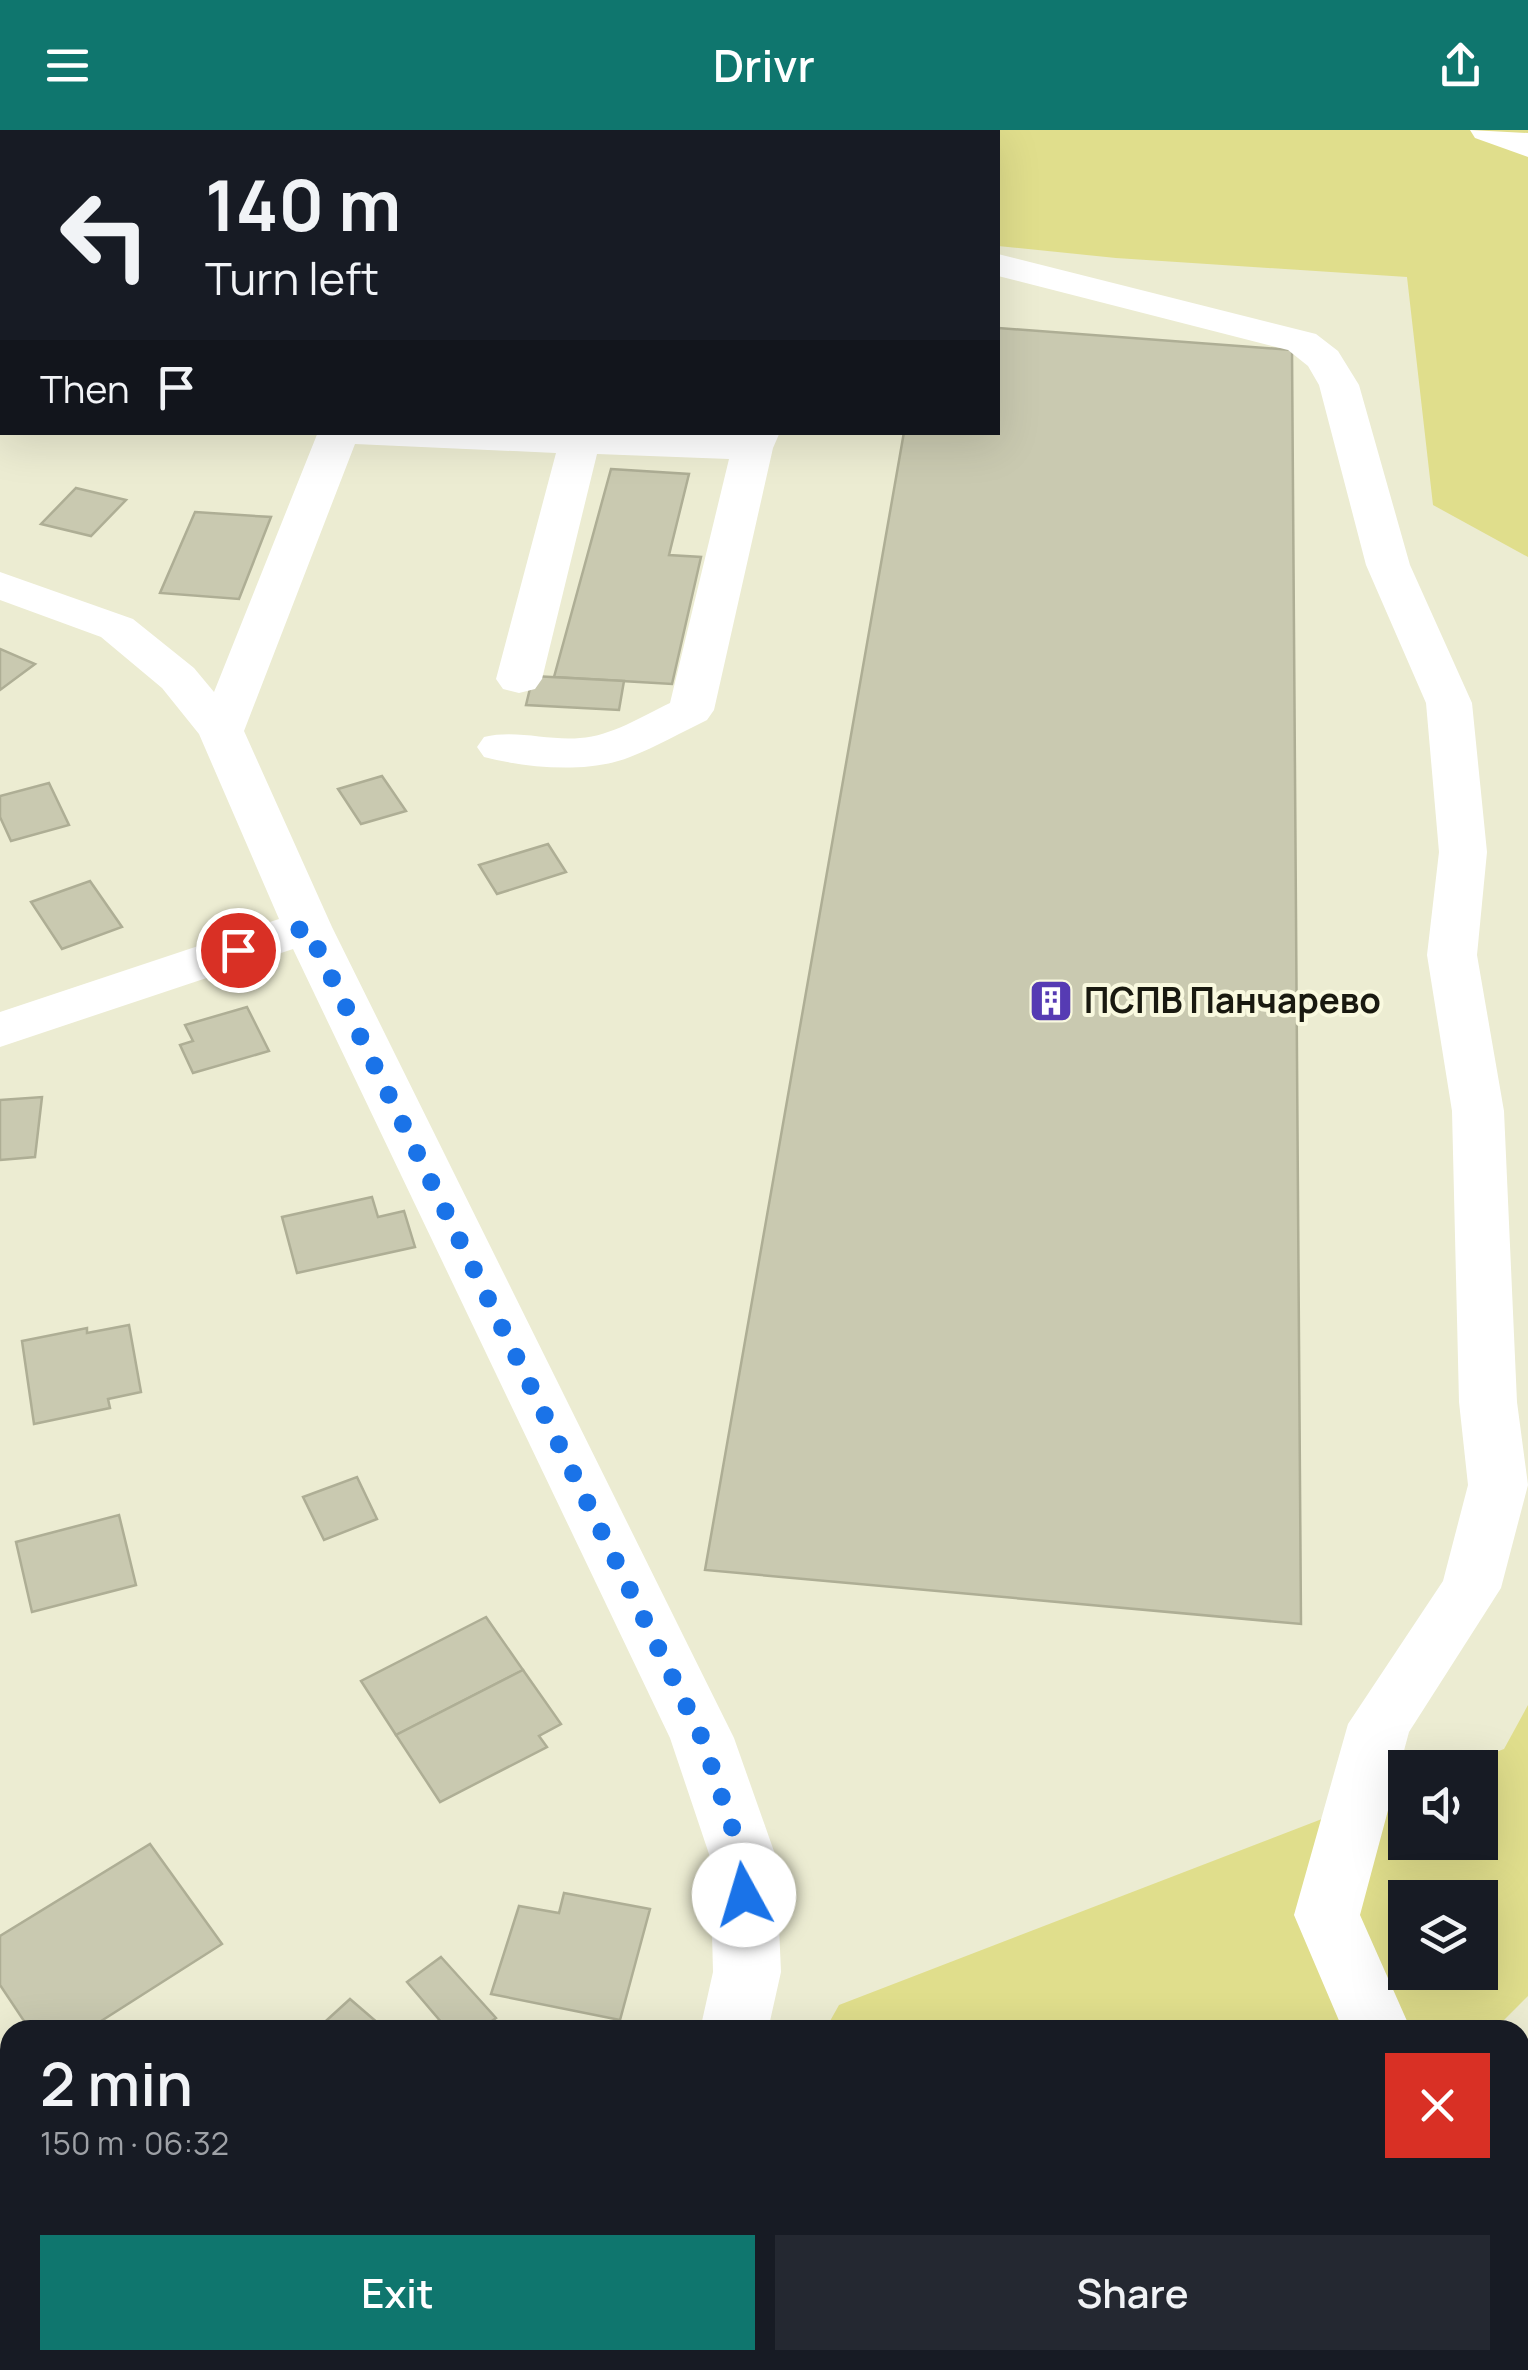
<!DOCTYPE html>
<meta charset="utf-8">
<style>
body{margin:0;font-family:Manrope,sans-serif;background:#242831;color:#f1f3f6;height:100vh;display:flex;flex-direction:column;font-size:38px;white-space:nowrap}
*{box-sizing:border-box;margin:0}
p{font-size:32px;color:#9ea1a6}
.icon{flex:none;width:55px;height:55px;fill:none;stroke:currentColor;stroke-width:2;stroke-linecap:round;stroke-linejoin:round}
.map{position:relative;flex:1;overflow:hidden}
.panel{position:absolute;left:0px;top:1890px;width:1530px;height:350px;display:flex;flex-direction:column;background:#171b24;border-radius:30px 30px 0 0;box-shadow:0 10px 40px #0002}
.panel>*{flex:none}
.top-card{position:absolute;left:0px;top:0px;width:1000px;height:305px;box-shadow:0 10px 40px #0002;background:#171b24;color:#f1f3f6;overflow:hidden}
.buttons{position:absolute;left:1388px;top:1620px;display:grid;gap:20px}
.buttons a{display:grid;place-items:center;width:110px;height:110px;border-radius:0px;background:#171b24;box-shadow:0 10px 40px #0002;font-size:50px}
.pin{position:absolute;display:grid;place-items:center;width:85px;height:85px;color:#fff;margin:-42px;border:5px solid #fff;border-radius:50%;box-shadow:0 2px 10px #0007}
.me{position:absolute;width:110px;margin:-55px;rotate:354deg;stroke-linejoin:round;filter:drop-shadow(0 0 8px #0008)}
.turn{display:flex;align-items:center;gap:35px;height:210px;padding:0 40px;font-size:45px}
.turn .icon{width:130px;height:130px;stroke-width:2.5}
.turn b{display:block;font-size:70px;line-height:85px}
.then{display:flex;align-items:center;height:95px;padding:0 40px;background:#0003;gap:20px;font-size:38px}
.round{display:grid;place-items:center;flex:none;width:105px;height:105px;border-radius:0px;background:#242831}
.head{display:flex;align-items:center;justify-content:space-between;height:170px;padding:0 40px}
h1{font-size:60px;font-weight:600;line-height:75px}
.action{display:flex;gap:20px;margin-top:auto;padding:20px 40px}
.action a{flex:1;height:115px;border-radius:0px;background:#0f766e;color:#fff;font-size:40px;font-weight:600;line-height:115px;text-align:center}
.action a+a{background:#242831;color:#f1f3f6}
header{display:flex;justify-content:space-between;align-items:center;height:130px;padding:0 40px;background:#0f766e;color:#fff;font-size:45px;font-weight:600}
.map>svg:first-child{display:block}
.green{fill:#e0de8c;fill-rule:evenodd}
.building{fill:#c9c9b0;stroke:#aeae95;stroke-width:2.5}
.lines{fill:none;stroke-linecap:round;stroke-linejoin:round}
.path{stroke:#949481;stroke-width:8;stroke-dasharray:6 6;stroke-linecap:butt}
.minor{fill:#fff;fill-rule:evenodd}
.route{stroke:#1a73e8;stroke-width:18;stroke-dasharray:0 32.4}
.labels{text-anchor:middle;stroke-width:8;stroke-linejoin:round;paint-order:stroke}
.poi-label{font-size:35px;font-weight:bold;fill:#191910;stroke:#f9f9df;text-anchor:start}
</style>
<header><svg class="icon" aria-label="menu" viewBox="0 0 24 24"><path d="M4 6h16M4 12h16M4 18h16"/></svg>Drivr<svg class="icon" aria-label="share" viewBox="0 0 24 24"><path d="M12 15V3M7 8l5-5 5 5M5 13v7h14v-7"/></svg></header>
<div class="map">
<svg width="1528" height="2240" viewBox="0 0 1528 2240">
<rect width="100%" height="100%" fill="#ececd2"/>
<!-- green -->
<g class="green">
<path d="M955,0H1528V427L1433,375L1407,147L1116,128L998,116V2Z"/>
<path d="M1528,1575V1866L1494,1900H825L839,1875L1405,1657V1712H1480V1638L1456,1637L1504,1619ZM1405,1768H1480V1842H1405Z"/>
<path d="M651,2230H1159L1149,2240H646Z"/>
</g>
<!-- building -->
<g class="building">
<path d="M998,198L1292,220L1301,1494L705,1440L904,302H998Z"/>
<path d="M611,339L689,344L669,425L701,427L672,554L554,547Z"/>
<path d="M76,358L126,370L91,406L41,394Z"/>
<path d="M195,382L271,387L239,469L160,463Z"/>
<path d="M0,519L35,534L0,560Z"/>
<path d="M533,546L624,551L619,580L526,575Z"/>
<path d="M382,646L406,681L361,694L338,659Z"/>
<path d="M49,653L69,695L11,711L0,687V666Z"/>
<path d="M548,714L566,742L497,764L479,735Z"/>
<path d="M90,751L122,797L62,819L31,772Z"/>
<path d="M247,877L269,921L193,943L180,915L193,911L185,895Z"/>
<path d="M42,967L35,1027L0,1030V970Z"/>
<path d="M372,1067L378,1087L404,1081L415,1117L297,1143L282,1087Z"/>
<path d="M129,1195L141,1262L108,1269L110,1278L34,1294L22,1211L87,1198V1203Z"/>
<path d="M357,1347L377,1389L324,1410L303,1367Z"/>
<path d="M119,1385L136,1455L32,1482L16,1412Z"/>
<path d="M486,1487L523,1540L396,1605L361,1551Z"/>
<path d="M523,1540L561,1594L539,1606L547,1617L440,1672L396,1605Z"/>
<path d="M150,1714L222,1814L87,1900H30L0,1855V1806Z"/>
<path d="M564,1763L650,1779L620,1890L491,1864L519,1776L559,1783Z"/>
<path d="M441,1827L496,1888L479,1900H448L407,1852Z"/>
<path d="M350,1869L386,1900H316Z"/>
<path d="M10,2072V2212L0,2220V2079Z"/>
<path d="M1397,2230H1456L1468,2240H1388Z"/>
</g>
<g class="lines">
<!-- path -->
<path class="path" d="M118,2230L121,2240"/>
<!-- minor -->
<g class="minor">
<rect x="557" y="0" width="36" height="2"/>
<path d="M1470,0L1528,3V27L1475,8Z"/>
<path d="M998,124L1316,204L1338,221L1359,255L1410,435L1472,573L1487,722L1477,825L1504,981L1517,1272L1528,1355L1501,1458L1409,1602L1360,1785L1411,1900H1343L1294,1785L1348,1594L1443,1451L1468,1355L1459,1272L1452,981L1427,825L1439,722L1426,573L1366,435L1319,255L1308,236L1288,220L998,146Z"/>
<path d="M318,302H780L773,318L714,580L707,590C682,602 656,617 630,627C587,644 527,638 484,627L477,617L484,607C516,599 548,611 580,608C612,606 642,586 670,573L729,329L597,324L542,549L535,559L519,563L503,559L496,549L556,323L355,314L244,601L332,797L734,1608L776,1727L781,1842L768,1900H700L713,1842L710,1727L670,1608L293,819L0,917V882L279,789L199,604L162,558L101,507L0,470V442L133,489L194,538L214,562Z"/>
<path d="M1528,1911V1979L1520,1982V1914Z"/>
<path d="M0,1977L10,1981V2056L0,2052Z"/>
<path d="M482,2230H568L564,2240H478Z"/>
<path d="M1187,2230H1267L1263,2240H1183Z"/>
</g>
</g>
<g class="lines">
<!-- route -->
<path class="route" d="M238,820L307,797L702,1608L742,1727L744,1765"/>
</g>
<!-- icons -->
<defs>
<symbol id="building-square" viewBox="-11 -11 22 22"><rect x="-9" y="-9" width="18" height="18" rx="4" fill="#563bb3" stroke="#f9f9df"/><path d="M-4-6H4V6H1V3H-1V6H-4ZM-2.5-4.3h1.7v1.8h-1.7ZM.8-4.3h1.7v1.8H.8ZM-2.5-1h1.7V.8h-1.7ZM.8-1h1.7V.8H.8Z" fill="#fff"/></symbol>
</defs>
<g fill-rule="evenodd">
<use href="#building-square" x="1026" y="846" width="50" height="50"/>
</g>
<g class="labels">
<!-- poi labels -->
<g class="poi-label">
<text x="1084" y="883">ПСПВ Панчарево</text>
</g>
</g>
</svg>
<div class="buttons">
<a><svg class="icon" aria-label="sound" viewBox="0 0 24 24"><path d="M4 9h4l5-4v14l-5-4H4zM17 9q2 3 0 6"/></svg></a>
<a><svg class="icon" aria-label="layers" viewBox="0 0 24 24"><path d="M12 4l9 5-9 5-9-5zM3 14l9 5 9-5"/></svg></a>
</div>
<div class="pin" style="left:238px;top:820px;background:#d93025"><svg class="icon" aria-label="arrive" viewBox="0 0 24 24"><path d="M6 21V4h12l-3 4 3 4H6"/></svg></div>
<svg class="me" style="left:744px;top:1765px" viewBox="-20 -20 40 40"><circle r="19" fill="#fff"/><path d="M0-13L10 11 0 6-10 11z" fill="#1a73e8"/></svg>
<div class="top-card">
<div class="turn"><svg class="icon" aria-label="left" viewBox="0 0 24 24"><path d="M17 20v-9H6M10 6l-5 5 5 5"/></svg><div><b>140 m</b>Turn left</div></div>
<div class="then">Then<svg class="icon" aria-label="arrive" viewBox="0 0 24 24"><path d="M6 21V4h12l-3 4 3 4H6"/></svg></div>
</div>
<section class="panel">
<div class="head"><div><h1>2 min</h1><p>150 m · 06:32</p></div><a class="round" style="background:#d93025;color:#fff"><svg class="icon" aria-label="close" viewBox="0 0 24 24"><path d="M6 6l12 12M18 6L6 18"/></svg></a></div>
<div class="action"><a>Exit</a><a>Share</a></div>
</section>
</div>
